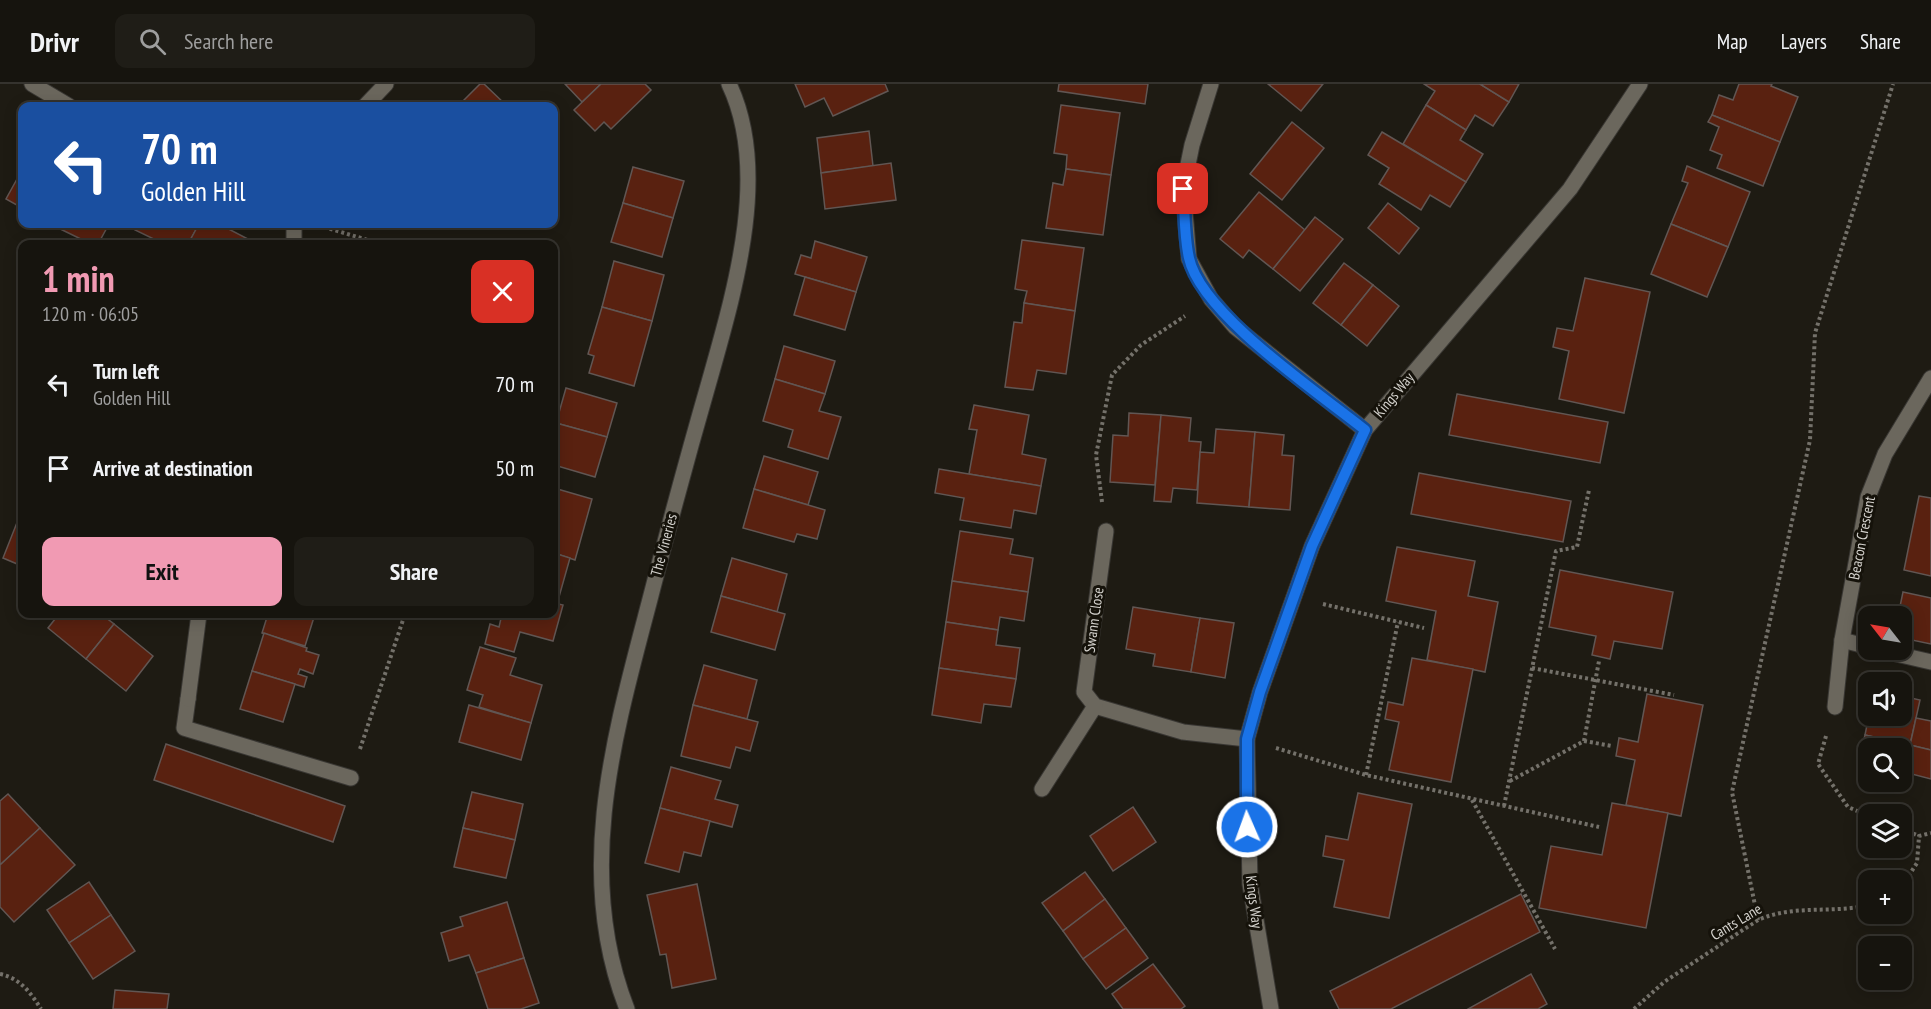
<!DOCTYPE html>
<meta charset="utf-8">
<style>
body{margin:0;font-family:"PT Sans Narrow",sans-serif;background:#1f1d17;color:#f1f3f6;height:100vh;display:flex;flex-direction:column;font-size:22px;white-space:nowrap}
*{box-sizing:border-box;margin:0}
p{font-size:20px;color:#9e9e9e}
.icon{flex:none;width:33px;height:33px;fill:none;stroke:currentColor;stroke-width:2;stroke-linecap:round;stroke-linejoin:round}
.map{position:relative;flex:1;overflow:hidden}
.sheet{position:absolute;left:18px;top:156px;width:540px;height:378px;display:flex;flex-direction:column;background:#16140e;border-radius:12px;box-shadow:0 3px 15px #0003,0 0 0 2px #35332e}
.sheet>*{flex:none}
.guide{position:absolute;left:18px;top:18px;width:540px;height:126px;border-radius:12px;box-shadow:0 3px 15px #0003,0 0 0 2px #35332e;background:#1a4fa0;color:#fff;overflow:hidden}
.needle{width:39px;rotate:301deg}
.tools{position:absolute;left:1858px;top:522px;display:grid;gap:12px}
.tools a{display:grid;place-items:center;width:54px;height:54px;border-radius:12px;background:#16140e;box-shadow:0 3px 15px #0003,0 0 0 2px #35332e;font-size:30px}
.pin{position:absolute;display:grid;place-items:center;width:51px;height:51px;color:#fff;margin:-26px;border-radius:12px;box-shadow:0 3px 9px #0006}
.me{position:absolute;width:66px;margin:-33px;rotate:358deg;stroke-linejoin:round;filter:drop-shadow(0 0 4px #0008)}
.turn{display:flex;align-items:center;gap:21px;height:126px;padding:0 24px;font-size:27px}
.turn .icon{width:78px;height:78px;stroke-width:2.5}
.turn b{display:block;font-size:42px;line-height:51px}
.round{display:grid;place-items:center;flex:none;width:63px;height:63px;border-radius:12px;background:#1f1d17}
.headline{display:flex;align-items:center;justify-content:space-between;height:102px;padding:0 24px}
h1{font-size:36px;font-weight:600;line-height:45px;color:#f19ab3}
.primary-button{display:flex;gap:12px;margin-top:auto;padding:12px 24px}
.primary-button a{flex:1;height:69px;border-radius:12px;background:#f19ab3;color:#111;font-size:24px;font-weight:600;line-height:69px;text-align:center}
.primary-button a+a{background:#1f1d17;color:#f1f3f6}
ul{padding:0;list-style:none}
li{display:flex;align-items:center;gap:18px;height:84px;padding:0 24px}
li div{flex:1}
li b{display:block;font-size:22px}
li em{font-style:normal}
header{display:flex;align-items:center;gap:36px;box-sizing:border-box;height:84px;padding:0 30px;background:#16140e;border-bottom:2px solid #35332e}
header strong{font-size:28px}
nav{display:flex;gap:33px;margin-inline-start:auto;font-size:21px}
.search{width:420px;height:54px;background:#1f1d17;display:flex;align-items:center;gap:15px;box-sizing:border-box;padding:0 21px;border-radius:12px;color:#9e9e9e;font-size:22px}
.map>svg:first-child{display:block}
.building{fill:#592110;stroke:#615653;stroke-width:1.5}
.lines{fill:none;stroke-linecap:round;stroke-linejoin:round}
.service-casing{stroke:#393733;stroke-width:17}
.minor-casing{stroke:#393733;stroke-width:17}
.path{stroke:#74716a;stroke-width:4;stroke-dasharray:3 3;stroke-linecap:butt}
.service{stroke:#6b675d;stroke-width:15}
.minor{stroke:#6b675d;stroke-width:15}
.route-casing{stroke:#114b97;stroke-width:15}
.route{stroke:#1a73e8;stroke-width:10}
.labels{text-anchor:middle;stroke-width:6;stroke-linejoin:round;paint-order:stroke}
.street-label{font-size:15px;fill:#d5d3ce;stroke:#15120a}
</style>
<header>
<strong>Drivr</strong>
<div class="search"><svg class="icon" aria-label="search" viewBox="0 0 24 24"><circle cx="10" cy="10" r="6"/><path d="M15 15l6 6"/></svg>Search here</div>
<nav><a>Map</a><a>Layers</a><a>Share</a></nav>
</header>
<div class="map">
<svg width="1931" height="925" viewBox="0 0 1931 925">
<rect width="100%" height="100%" fill="#1e1b13"/>
<!-- building -->
<g class="building">
<path d="M480,0H484L507,22H458Z"/>
<path d="M565,0H601L582,18Z"/>
<path d="M601,0H645L651,6L611,45L604,38L595,47L574,26Z"/>
<path d="M795,0H885L888,7L833,32L824,14L805,23Z"/>
<path d="M1059,0H1148L1145,20L1058,7Z"/>
<path d="M1268,0H1323L1301,27Z"/>
<path d="M1424,0H1480L1509,18L1493,42L1475,31L1466,46L1426,21L1435,7Z"/>
<path d="M1480,0H1519L1509,18Z"/>
<path d="M1739,0H1772L1771,2L1798,13L1780,58L1712,31L1719,11L1733,16Z"/>
<path d="M1061,21L1120,29L1111,91L1066,85L1067,71L1054,69Z"/>
<path d="M1426,21L1466,46L1460,56L1483,70L1466,98L1403,60Z"/>
<path d="M1712,31L1780,58L1763,102L1717,84L1722,71L1710,66L1719,43L1708,38Z"/>
<path d="M1292,38L1324,64L1282,116L1250,90Z"/>
<path d="M869,47L873,82L821,89L817,54Z"/>
<path d="M1382,48L1466,98L1450,123L1430,111L1421,126L1379,100L1389,84L1368,71Z"/>
<path d="M891,79L896,116L825,125L821,89Z"/>
<path d="M1687,82L1750,108L1728,163L1671,140L1688,99L1682,97Z"/>
<path d="M633,83L684,97L673,134L623,119Z"/>
<path d="M1066,85L1111,91L1103,151L1046,144L1053,99L1063,101Z"/>
<path d="M22,86V124L6,115Z"/>
<path d="M1259,108L1305,146L1273,185L1249,166L1243,174L1220,155Z"/>
<path d="M623,119L673,134L662,173L611,158Z"/>
<path d="M1388,119L1419,144L1399,170L1368,144Z"/>
<path d="M1315,133L1343,155L1300,207L1273,185Z"/>
<path d="M50,140H109L98,160H91Z"/>
<path d="M138,140H199L188,160H164L135,146Z"/>
<path d="M199,140H219L248,155L246,158L250,160H188Z"/>
<path d="M1671,140L1728,163L1707,213L1651,190Z"/>
<path d="M1022,156L1084,164L1075,227L1024,219L1027,207L1015,205Z"/>
<path d="M815,157L867,173L856,208L795,190L801,171L811,174Z"/>
<path d="M614,177L664,191L652,237L602,223Z"/>
<path d="M1344,179L1373,201L1341,241L1313,219Z"/>
<path d="M805,193L856,208L845,246L794,231Z"/>
<path d="M1585,194L1650,208L1624,329L1559,315L1569,267L1553,263L1557,244L1573,247Z"/>
<path d="M1373,201L1399,222L1367,262L1341,241Z"/>
<path d="M1024,219L1075,227L1066,290L1037,286L1033,306L1005,303L1014,238L1022,239Z"/>
<path d="M602,223L652,237L634,302L589,289L594,272L588,270Z"/>
<path d="M784,262L835,277L825,310L775,295Z"/>
<path d="M775,295L825,310L819,327L841,333L828,375L788,363L793,346L763,337Z"/>
<path d="M566,304L617,319L607,353L556,339Z"/>
<path d="M1457,310L1608,338L1600,379L1449,351Z"/>
<path d="M974,321L1029,331L1022,370L1046,375L1041,402L969,390L977,346L969,345Z"/>
<path d="M1129,329L1161,331L1155,401L1110,398L1113,351L1128,352Z"/>
<path d="M1161,331L1191,334L1189,357L1201,358L1197,406L1173,404L1171,418L1154,417Z"/>
<path d="M556,339L607,353L595,393L554,381Z"/>
<path d="M1216,345L1255,348L1249,423L1197,419L1200,368L1214,369Z"/>
<path d="M1255,348L1284,351L1282,371L1294,372L1290,426L1249,423Z"/>
<path d="M764,372L818,388L808,421L754,405Z"/>
<path d="M939,385L1041,402L1036,430L1014,426L1011,444L960,436L964,414L935,409Z"/>
<path d="M1419,389L1571,417L1563,458L1411,430Z"/>
<path d="M554,404L592,415L575,476L554,469Z"/>
<path d="M754,405L825,426L817,455L797,450L794,458L743,444Z"/>
<path d="M1919,412L1931,414V492L1904,486Z"/>
<path d="M18,436L22,438V482L3,474Z"/>
<path d="M960,447L1013,455L1010,470L1033,474L1028,508L952,497Z"/>
<path d="M1397,463L1475,477L1468,512L1498,518L1485,588L1427,576L1436,527L1386,517Z"/>
<path d="M554,469L570,474L557,520L554,519Z"/>
<path d="M732,474L787,490L777,528L721,512Z"/>
<path d="M1560,486L1673,508L1662,565L1614,557L1610,575L1592,571L1596,552L1549,543Z"/>
<path d="M952,497L1028,508L1024,537L1000,533L998,546L946,538Z"/>
<path d="M1903,508L1931,514V560L1902,554V532H1898Z"/>
<path d="M721,512L785,530L775,566L711,548Z"/>
<path d="M554,519L563,521L553,557L520,548L514,568L485,560L490,540L499,543L502,530H554Z"/>
<path d="M1133,523L1200,534L1191,588L1153,582L1155,570L1126,565Z"/>
<path d="M59,530H101L114,540L86,575L48,544Z"/>
<path d="M268,530H315L305,562L262,549Z"/>
<path d="M1200,534L1234,539L1225,594L1191,588Z"/>
<path d="M946,538L998,546L996,561L1020,564L1016,595L939,584Z"/>
<path d="M114,540L153,572L126,607L86,575Z"/>
<path d="M264,549L307,564L306,567L319,571L313,590L300,585L298,590L307,593L304,603L252,587Z"/>
<path d="M480,563L516,574L510,591L542,601L531,639L479,623L483,611L467,606Z"/>
<path d="M1412,574L1473,585L1451,698L1389,686L1399,638L1385,635L1388,618L1403,621Z"/>
<path d="M704,581L757,596L747,635L693,621Z"/>
<path d="M939,584L1016,595L1011,623L984,620L981,639L932,631Z"/>
<path d="M252,587L295,600L283,638L240,625Z"/>
<path d="M1647,610L1703,621L1681,732L1626,721L1635,676L1616,672L1619,654L1638,658Z"/>
<path d="M1902,612L1920,616L1910,661L1865,651L1869,631L1902,632Z"/>
<path d="M469,621L531,639L521,676L459,658Z"/>
<path d="M693,621L758,638L750,667L736,663L730,684L681,672Z"/>
<path d="M1916,634L1931,637V666L1910,661Z"/>
<path d="M1865,651L1910,661L1904,688L1902,664H1869V681L1859,679Z"/>
<path d="M166,660L345,722L333,758L154,696Z"/>
<path d="M1910,661L1931,666V695L1904,688Z"/>
<path d="M671,683L721,697L715,715L738,721L732,743L660,724Z"/>
<path d="M472,708L523,720L515,756L463,744Z"/>
<path d="M1358,709L1412,720L1389,834L1334,823L1344,776L1323,772L1326,752L1348,756Z"/>
<path d="M8,710L40,744L0,781V717Z"/>
<path d="M1612,719L1668,729L1646,844L1539,824L1551,762L1602,771Z"/>
<path d="M1133,723L1156,758L1113,787L1090,752Z"/>
<path d="M660,724L710,737L701,772L684,768L679,788L645,779Z"/>
<path d="M40,744L75,781L14,838L0,823V781Z"/>
<path d="M463,744L515,756L506,794L454,783Z"/>
<path d="M1085,788L1105,815L1063,847L1042,819Z"/>
<path d="M89,798L111,831L69,859L47,826Z"/>
<path d="M697,800L716,895L672,904L666,870L660,871L647,811Z"/>
<path d="M1521,810L1540,848L1391,925H1339L1330,907Z"/>
<path d="M1105,815L1126,844L1083,875L1063,847Z"/>
<path d="M507,818L524,874L476,889L469,871L449,877L441,849L463,842L460,833Z"/>
<path d="M111,831L135,867L93,895L69,859Z"/>
<path d="M1126,844L1148,874L1106,905L1083,875Z"/>
<path d="M524,874L539,919L521,925H488L476,889Z"/>
<path d="M1153,880L1185,922L1181,925H1123L1112,910Z"/>
<path d="M1531,890L1547,920L1538,925H1468Z"/>
<path d="M115,906L169,910L167,925H113Z"/>
</g>
<g class="lines">
<defs>
<path id="service" d="M188,615L184,644L351,694"/>
<g id="minor">
<path d="M32,0L69,22"/>
<path d="M1211,0L1192,61L1183,105L1189,175L1211,215L1235,243L1365,346"/>
<path d="M365,22L386,0"/>
<path d="M294,140V160"/>
<path d="M1106,447L1084,608L1095,622L1183,648L1247,655"/>
<path d="M1842,556L1869,563"/>
<path d="M1879,566L1931,578"/>
<path d="M188,615L199,530"/>
<path d="M1835,623L1842,556L1868,413L1885,370L1931,294"/>
<path d="M1042,705L1095,622"/>
<path d="M627,925C574,790 614,652 649,519C668,445 688,371 709,298C734,209 771,88 729,0"/>
<path d="M1271,925L1250,800L1247,655L1260,608L1312,462L1365,346L1570,105L1640,0"/>
</g>
</defs>
<!-- service casing -->
<use href="#service" class="service-casing"/>
<!-- minor casing -->
<use href="#minor" class="minor-casing"/>
<!-- path -->
<g class="path">
<path d="M324,143L381,160"/>
<path d="M1102,418L1096,371L1112,291L1141,261L1185,232"/>
<path d="M1323,520L1424,544"/>
<path d="M1532,584L1674,611"/>
<path d="M1826,652L1818,680L1848,723L1869,732"/>
<path d="M1584,657L1612,662"/>
<path d="M1276,664L1366,691L1599,743"/>
<path d="M360,665L405,530"/>
<path d="M1366,691L1398,538"/>
<path d="M1510,697L1584,657L1599,577"/>
<path d="M1472,716L1555,865"/>
<path d="M1504,722L1556,467L1577,463L1589,406"/>
<path d="M1902,745L1919,752"/>
<path d="M1902,802L1917,779L1919,752L1931,749"/>
<path d="M1758,836L1732,708L1810,356L1815,249L1893,0"/>
<path d="M0,890C20,894 31,909 41,925"/>
<path d="M1634,925L1664,898L1758,836C1794,820 1831,830 1869,821"/>
</g>
<!-- service -->
<use href="#service" class="service"/>
<!-- minor -->
<use href="#minor" class="minor"/>
</g>
<g class="lines">
<defs>
<path id="route" d="M1183,105C1185,127 1184,152 1189,174C1201,230 1319,309 1365,346L1312,462L1260,608L1247,655V743"/>
</defs>
<!-- route casing -->
<use href="#route" class="route-casing"/>
<!-- route -->
<use href="#route" class="route"/>
</g>
<g class="labels">
<!-- street labels -->
<g class="street-label">
<text transform="translate(1394 311) rotate(-50)" y="5">Kings Way</text>
<text transform="translate(1862 454) rotate(-79)" y="5">Beacon Crescent</text>
<text transform="translate(664 461) rotate(-75)" y="5">The Vineries</text>
<text transform="translate(1094 536) rotate(-82)" y="5">Swann Close</text>
<text transform="translate(1254 818) rotate(83)" y="5">Kings Way</text>
<text transform="translate(1736 838) rotate(-31)" y="5">Cants Lane</text>
</g>
</g>
</svg>
<div class="tools">
<a><svg class="needle" viewBox="-14 -14 28 28"><path d="M0-13l5 13h-10z" fill="#e53935"/><path d="M0 13l5-13h-10z" fill="#9e9e9e"/></svg></a>
<a><svg class="icon" aria-label="sound" viewBox="0 0 24 24"><path d="M4 9h4l5-4v14l-5-4H4zM17 9q2 3 0 6"/></svg></a>
<a><svg class="icon" aria-label="search" viewBox="0 0 24 24"><circle cx="10" cy="10" r="6"/><path d="M15 15l6 6"/></svg></a>
<a><svg class="icon" aria-label="layers" viewBox="0 0 24 24"><path d="M12 4l9 5-9 5-9-5zM3 14l9 5 9-5"/></svg></a>
<a>+</a>
<a>−</a>
</div>
<div class="pin" style="left:1183px;top:105px;background:#d93025"><svg class="icon" aria-label="arrive" viewBox="0 0 24 24"><path d="M6 21V4h12l-3 4 3 4H6"/></svg></div>
<svg class="me" style="left:1247px;top:743px" viewBox="-20 -20 40 40"><circle r="17" fill="#1a73e8" stroke="#fff" stroke-width="3"/><path d="M0-11L8 9 0 5-8 9z" fill="#fff"/></svg>
<div class="guide">
<div class="turn"><svg class="icon" aria-label="left" viewBox="0 0 24 24"><path d="M17 20v-9H6M10 6l-5 5 5 5"/></svg><div><b>70 m</b>Golden Hill</div></div>
</div>
<section class="sheet">
<div class="headline"><div><h1>1 min</h1><p>120 m · 06:05</p></div><a class="round" style="background:#d93025;color:#fff"><svg class="icon" aria-label="close" viewBox="0 0 24 24"><path d="M6 6l12 12M18 6L6 18"/></svg></a></div>
<ul>
<li><svg class="icon" aria-label="left" viewBox="0 0 24 24"><path d="M17 20v-9H6M10 6l-5 5 5 5"/></svg><div><b>Turn left</b><p>Golden Hill</p></div><em>70 m</em></li>
<li><svg class="icon" aria-label="arrive" viewBox="0 0 24 24"><path d="M6 21V4h12l-3 4 3 4H6"/></svg><div><b>Arrive at destination</b></div><em>50 m</em></li>
</ul>
<div class="primary-button"><a>Exit</a><a>Share</a></div>
</section>
</div>
